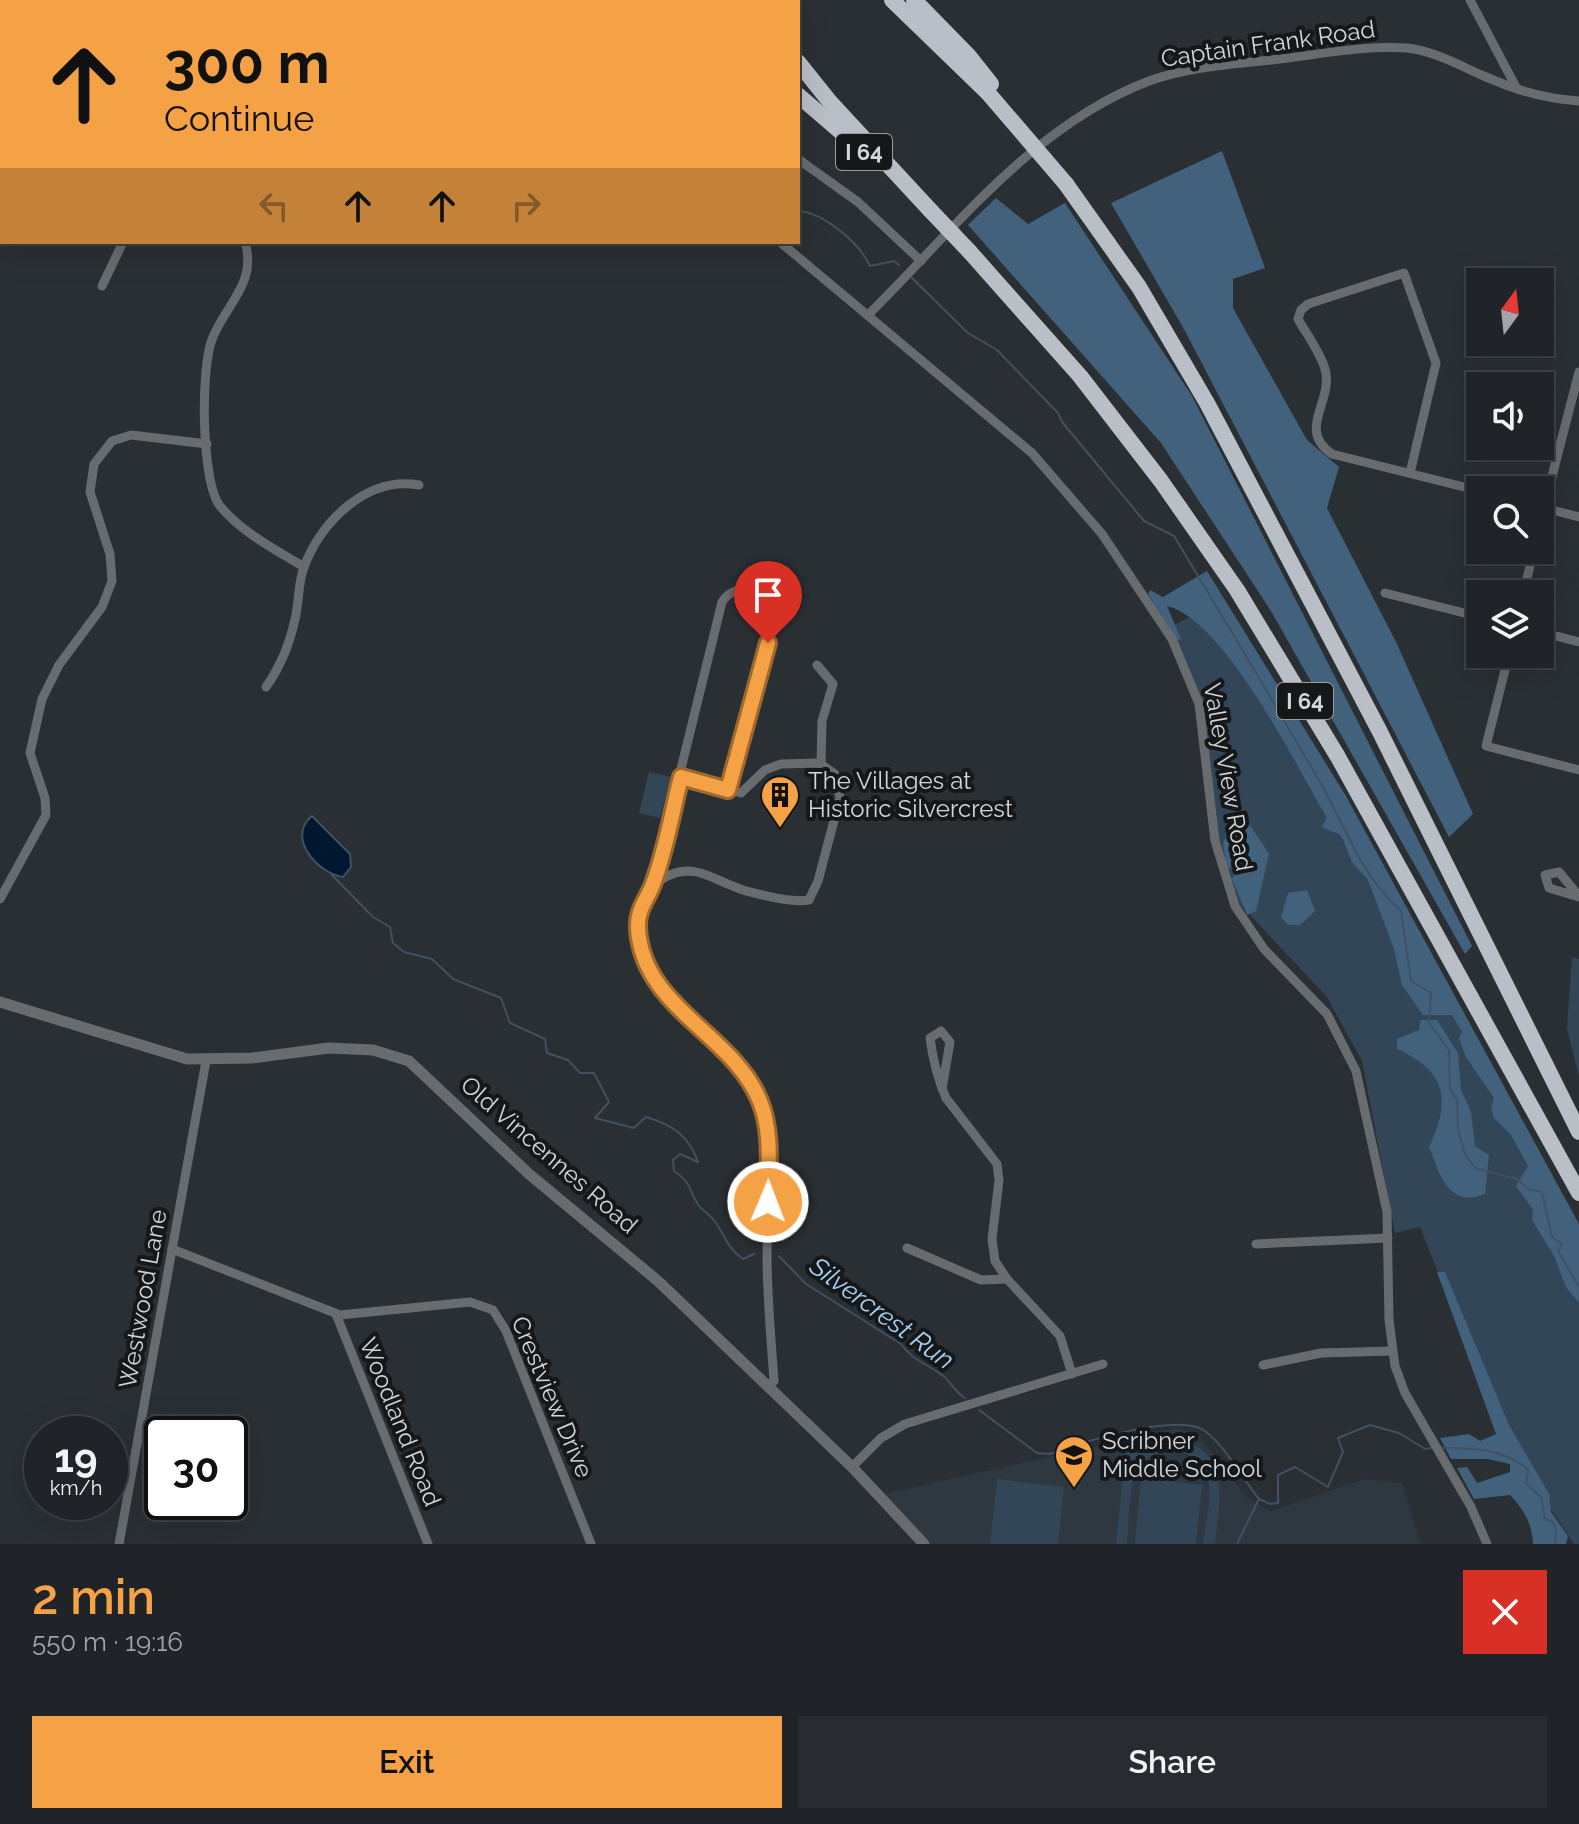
<!DOCTYPE html>
<meta charset="utf-8">
<style>
body{margin:0;font-family:Raleway,sans-serif;background:#282b2f;color:#f1f3f6;height:100vh;display:flex;flex-direction:column;font-size:30px;white-space:nowrap}
*{box-sizing:border-box;margin:0}
p{font-size:26px;color:#a2a4a7}
.icon{flex:none;width:44px;height:44px;fill:none;stroke:currentColor;stroke-width:2;stroke-linecap:round;stroke-linejoin:round}
.map{position:relative;height:1544px;overflow:hidden}
.details{display:flex;flex-direction:column;background:#202327;flex:1}
.details>*{flex:none}
.banner{position:absolute;left:0px;top:0px;width:800px;height:244px;box-shadow:0 8px 32px #0002,0 0 0 2px #3d4044;background:#f5a246;color:#111;overflow:hidden}
.needle{width:52px;rotate:15deg}
.buttons{position:absolute;left:1466px;top:268px;display:grid;gap:16px}
.buttons a{display:grid;place-items:center;width:88px;height:88px;border-radius:0px;background:#202327;box-shadow:0 8px 32px #0002,0 0 0 2px #3d4044;font-size:40px}
.speed{position:absolute;left:24px;top:1416px;display:flex;gap:16px;font-size:40px;font-weight:700;text-align:center}
.speed>*{display:grid;place-content:center;width:104px;height:104px;border-radius:50%;background:#202327;box-shadow:0 8px 32px #0002,0 0 0 2px #3d4044;line-height:1}
.speed small{font-size:20px;font-weight:400}
.speed .limit{border:4px solid #111;border-radius:12px;background:#fff;color:#111}
.pin{position:absolute;display:grid;place-items:center;width:68px;height:68px;color:#fff;margin:-82px -34px;border-radius:50% 50% 50% 0;rotate:-45deg;box-shadow:0 0 8px #0007}
.pin .icon{rotate:45deg}
.me{position:absolute;width:88px;margin:-44px;rotate:1deg;stroke-linejoin:round;filter:drop-shadow(0 0 6px #0008)}
.turn{display:flex;align-items:center;gap:28px;height:168px;padding:0 32px;font-size:36px}
.turn .icon{width:104px;height:104px;stroke-width:2.5}
.turn b{display:block;font-size:56px;line-height:68px}
.lanes{display:flex;align-items:center;height:76px;padding:0 32px;background:#0003;justify-content:center;gap:40px;direction:ltr}
.lanes .off{opacity:.35}
.round{display:grid;place-items:center;flex:none;width:84px;height:84px;border-radius:0px;background:#282b2f}
.summary{display:flex;align-items:center;justify-content:space-between;height:136px;padding:0 32px}
h1{font-size:48px;font-weight:600;line-height:60px;color:#f5a246}
.cta{display:flex;gap:16px;margin-top:auto;padding:16px 32px}
.cta a{flex:1;height:92px;border-radius:0px;background:#f5a246;color:#111;font-size:32px;font-weight:600;line-height:92px;text-align:center}
.cta a+a{background:#282b2f;color:#f1f3f6}
.map>svg:first-child{display:block}
.built{fill:#2d3841}
.green{fill:#324658}
.forest{fill:#42617c}
.water{fill:#00182f;stroke:#3f5162;stroke-width:2}
.lines{fill:none;stroke-linecap:round;stroke-linejoin:round}
.stream{stroke:#3f5162;stroke-width:2}
.minor{stroke:#696c6e;stroke-width:9}
.tertiary{stroke:#696c6e;stroke-width:11}
.motorway{stroke:#b9bfc6;stroke-width:16}
.motorway-bridge{stroke:#b9bfc6;stroke-width:16}
.route-casing{stroke:#9f692e;stroke-width:20}
.route{stroke:#f5a246;stroke-width:14}
.labels{text-anchor:middle;stroke-width:8;stroke-linejoin:round;paint-order:stroke}
.shield{fill:#151719;stroke:#999d9f;stroke-width:2}
.shield-label{font-size:22px;font-weight:bold;fill:#d2d6d9}
.street-label{font-size:24px;fill:#d2d6d9;stroke:#151719}
.poi-label{font-size:24px;fill:#d2d6d9;stroke:#151719;text-anchor:start}
.water-label{font-size:26px;font-style:italic;fill:#a6d0f6;stroke:#151719}
</style>
<div class="map">
<svg width="1579" height="1544" viewBox="0 0 1579 1544">
<rect width="100%" height="100%" fill="#2a2f34"/>
<!-- built -->
<path class="built" d="M1177,1428L1199,1436L1246,1497L1271,1511L1364,1479L1402,1483L1421,1544H929L884,1494Z"/>
<!-- green -->
<g class="green">
<path d="M1220,602L1373,865L1579,1244V1544H1574L1504,1439L1420,1227L1395,1233L1362,1061L1327,997L1235,899L1215,827L1207,736L1197,689L1168,628Z"/>
<path d="M649,772L671,777L660,818L639,813Z"/>
<path d="M1572,957L1579,959V1077L1567,1028Z"/>
<path d="M1174,1439C1234,1450 1219,1499 1215,1544H1203C1205,1524 1214,1495 1207,1476C1195,1443 1147,1442 1135,1476C1128,1496 1129,1523 1127,1544H1116L1126,1445L1136,1446V1454L1150,1444Z"/>
<path d="M1141,1478L1202,1485L1196,1544H1135Z"/>
<path d="M997,1479L1064,1487L1058,1544H990Z"/>
</g>
<!-- forest -->
<g class="forest">
<path d="M0,0H162L163,2H2L0,104Z"/>
<path d="M1222,151L1265,268L1233,279V308L1307,440L1339,467L1327,508L1397,644L1473,814L1449,837L1185,331L1111,203Z"/>
<path d="M996,198L1028,224L1065,203L1192,396L1472,946L1465,954L1271,611L1161,443L968,225Z"/>
<path d="M1207,571L1346,796L1579,1224V1303L1566,1287L1554,1256L1532,1220L1533,1210L1516,1186L1528,1166L1511,1135L1494,1118L1491,1109L1494,1098L1466,1057L1459,1038L1462,1032L1452,1015H1423L1402,985L1394,949L1368,880L1352,862L1341,835L1321,827L1327,818C1296,766 1225,620 1167,606L1181,639L1177,640L1148,594L1150,590L1163,597Z"/>
<path d="M1248,822L1269,854L1256,911L1247,915L1232,879L1246,850L1227,871L1223,843L1230,827Z"/>
<path d="M1307,890L1315,911L1300,925H1288L1281,917L1288,893Z"/>
<path d="M1421,1020H1437L1458,1053L1461,1090L1471,1112L1475,1146L1489,1155L1485,1194C1448,1209 1440,1174 1429,1147C1452,1100 1446,1071 1397,1049V1039L1419,1030Z"/>
<path d="M1437,1272H1445L1509,1425L1549,1494L1551,1512L1568,1536L1566,1544H1533C1532,1523 1524,1510 1510,1495L1474,1499L1457,1468L1467,1467L1477,1483L1510,1472V1464L1488,1459H1451L1440,1438L1469,1434L1480,1441L1496,1434Z"/>
</g>
<!-- water -->
<path class="water" d="M312,816L350,854L351,867L343,877C317,873 286,837 312,816Z"/>
<g class="lines">
<!-- stream -->
<g class="stream">
<path d="M191,0L193,2"/>
<path d="M387,2L388,0"/>
<path d="M798,211C825,213 859,243 870,266L894,261L899,265"/>
<path d="M912,278L968,333L997,350L1058,413L1063,423L1144,521L1174,536C1223,618 1273,700 1321,784C1346,828 1362,877 1401,911L1411,981L1431,993L1429,1023L1449,1050L1450,1090L1457,1100L1458,1130L1465,1154L1475,1168L1517,1179L1528,1189L1542,1192L1552,1237L1562,1244L1558,1251L1579,1287"/>
<path d="M331,874L373,917L390,927L393,943L404,952L432,959L453,979L501,998L510,1023L545,1039L547,1053L568,1060L580,1073H594L609,1102L595,1118L634,1128L646,1117C673,1125 689,1136 698,1162L680,1154L673,1160L674,1171C693,1184 688,1190 699,1206C703,1211 709,1214 713,1219C725,1234 725,1246 743,1259L754,1254"/>
<path d="M779,1256L806,1284L901,1344C912,1360 927,1364 942,1375C951,1382 954,1391 965,1398"/>
<path d="M979,1410L1037,1453L1050,1454C1079,1442 1180,1412 1205,1431C1226,1447 1242,1478 1259,1499L1270,1504L1278,1503V1475L1295,1467L1328,1487L1343,1452L1338,1438L1370,1425L1399,1433L1425,1449L1431,1448"/>
<path d="M1443,1448C1475,1448 1503,1449 1528,1469L1526,1484L1541,1497L1545,1519L1552,1521L1556,1529L1555,1544"/>
<path d="M1237,1544L1259,1499"/>
</g>
<!-- minor -->
<g class="minor">
<path d="M180,0L181,2"/>
<path d="M348,0L349,2"/>
<path d="M1470,0L1517,89"/>
<path d="M0,130L2,129"/>
<path d="M798,159L858,202L921,261"/>
<path d="M245,242C257,282 228,302 213,337C200,365 201,482 220,506C241,532 276,550 304,567"/>
<path d="M780,242L1032,453L1102,534L1172,639L1199,704L1215,841L1235,906L1264,949L1327,1014L1356,1071L1387,1212L1389,1320L1395,1366L1405,1393L1471,1507L1487,1544"/>
<path d="M102,286L123,242"/>
<path d="M868,315C954,230 1033,125 1149,81C1190,66 1237,64 1280,59C1322,54 1365,45 1407,48C1435,51 1460,66 1486,77C1515,90 1547,99 1579,101"/>
<path d="M1410,473L1436,363L1404,273L1308,304L1301,310L1298,319C1307,335 1320,352 1325,369C1334,402 1296,429 1332,454L1480,491"/>
<path d="M1540,507L1579,517"/>
<path d="M1540,523L1579,372"/>
<path d="M1385,593L1480,617"/>
<path d="M1523,594L1534,550"/>
<path d="M1540,632L1579,642"/>
<path d="M1509,654L1486,746L1579,770"/>
<path d="M817,665L833,684L822,721L821,764"/>
<path d="M266,687C280,667 290,643 295,619C299,603 298,586 303,570C319,522 367,476 419,485"/>
<path d="M681,777L741,793L765,770L781,764L819,763L835,774L840,798L818,881L809,900C790,903 762,895 743,890C716,882 694,860 664,878C647,888 638,905 638,923C636,1002 725,1031 756,1092C780,1139 767,1203 767,1254C767,1296 771,1338 774,1381L769,1385"/>
<path d="M652,887L722,602C735,581 768,588 776,609L728,790"/>
<path d="M1579,896L1559,872L1545,875L1549,888L1579,897"/>
<path d="M0,899L46,815L45,798L30,753L42,699L59,665L102,607L112,581L110,554L90,492L94,464L112,441L131,435L207,444"/>
<path d="M942,1089L950,1042L941,1031L930,1038C933,1060 937,1078 946,1098L997,1164L999,1180L992,1239L995,1261L1007,1279L1060,1336L1072,1374"/>
<path d="M1256,1244L1388,1238"/>
<path d="M907,1248L981,1280L1007,1279"/>
<path d="M172,1249L340,1315L470,1302L493,1310L506,1331L591,1544"/>
<path d="M336,1314L428,1544"/>
<path d="M1263,1365L1321,1353L1392,1351"/>
<path d="M852,1467L881,1438L905,1424L1103,1364"/>
<path d="M119,1544L206,1061"/>
</g>
<!-- tertiary -->
<path class="tertiary" d="M0,1002L187,1059L252,1058L329,1048L373,1050L409,1061L529,1174L658,1281L852,1467L924,1544"/>
<!-- motorway -->
<g class="motorway">
<path d="M675,0L678,2"/>
<path d="M759,0L760,2"/>
<path d="M892,0L988,93"/>
<path d="M914,0L968,55L991,84"/>
<path d="M798,62L830,102L930,210"/>
<path d="M798,95L863,151"/>
<path d="M1066,184L1139,287L1207,403L1380,732L1579,1132"/>
<path d="M969,251L1080,376L1161,481L1237,590L1338,757L1579,1193"/>
</g>
<!-- motorway-bridge -->
<g class="motorway-bridge">
<path d="M988,93L1066,184"/>
<path d="M930,210L969,251"/>
</g>
</g>
<g class="lines">
<defs>
<path id="route" d="M768,643L728,790L681,777C672,812 666,850 653,884C647,900 637,909 638,928C642,1007 732,1034 759,1099C773,1131 768,1168 768,1202"/>
</defs>
<!-- route casing -->
<use href="#route" class="route-casing"/>
<!-- route -->
<use href="#route" class="route"/>
</g>
<!-- icons -->
<defs>
<symbol id="building-pin" viewBox="-11 -11 22 30"><path d="M0 17L-7.5 6A9.5 9.5 0 1 1 7.5 6Z" fill="#f5a246" stroke="#151719"/><path d="M-4-6H4V6H1V3H-1V6H-4ZM-2.5-4.3h1.7v1.8h-1.7ZM.8-4.3h1.7v1.8H.8ZM-2.5-1h1.7V.8h-1.7ZM.8-1h1.7V.8H.8Z" fill="#111"/></symbol>
<symbol id="school-pin" viewBox="-11 -11 22 30"><path d="M0 17L-7.5 6A9.5 9.5 0 1 1 7.5 6Z" fill="#f5a246" stroke="#151719"/><path d="M0-5L7-2L0 1L-7-2ZM-4 1L0 2.5L4 1V4Q0 6-4 4Z" fill="#111"/></symbol>
</defs>
<g fill-rule="evenodd">
<use href="#building-pin" x="758" y="773" width="44" height="60"/>
<use href="#school-pin" x="1052" y="1433" width="44" height="60"/>
</g>
<g class="labels">
<!-- shield labels -->
<g class="shield">
<rect x="836" y="134" width="56" height="36" rx="6"/>
<rect x="1277" y="683" width="56" height="36" rx="6"/>
</g>
<g class="shield-label">
<text x="864" y="160">I 64</text>
<text x="1305" y="709">I 64</text>
</g>
<!-- street labels -->
<g class="street-label">
<text transform="translate(1268 44) rotate(-8)" y="8">Captain Frank Road</text>
<text transform="translate(1228 777) rotate(80)" y="8">Valley View Road</text>
<text transform="translate(549 1155) rotate(41)" y="8">Old Vincennes Road</text>
<text transform="translate(143 1299) rotate(-80)" y="8">Westwood Lane</text>
<text transform="translate(552 1397) rotate(67)" y="8">Crestview Drive</text>
<text transform="translate(400 1422) rotate(68)" y="8">Woodland Road</text>
</g>
<!-- poi labels -->
<g class="poi-label">
<text x="808" y="789">The Villages at<tspan x="808" dy="28">Historic Silvercrest</tspan></text>
<text x="1102" y="1449">Scribner<tspan x="1102" dy="28">Middle School</tspan></text>
</g>
<!-- water labels -->
<g class="water-label">
<text transform="translate(882 1313) rotate(36)" y="9">Silvercrest Run</text>
</g>
</g>
</svg>
<div class="buttons">
<a><svg class="needle" viewBox="-14 -14 28 28"><path d="M0-13l5 13h-10z" fill="#e53935"/><path d="M0 13l5-13h-10z" fill="#a2a4a7"/></svg></a>
<a><svg class="icon" aria-label="sound" viewBox="0 0 24 24"><path d="M4 9h4l5-4v14l-5-4H4zM17 9q2 3 0 6"/></svg></a>
<a><svg class="icon" aria-label="search" viewBox="0 0 24 24"><circle cx="10" cy="10" r="6"/><path d="M15 15l6 6"/></svg></a>
<a><svg class="icon" aria-label="layers" viewBox="0 0 24 24"><path d="M12 4l9 5-9 5-9-5zM3 14l9 5 9-5"/></svg></a>
</div>
<div class="speed"><div>19<small>km/h</small></div><div class="limit">30</div></div>
<div class="pin" style="left:768px;top:643px;background:#d93025"><svg class="icon" aria-label="arrive" viewBox="0 0 24 24"><path d="M6 21V4h12l-3 4 3 4H6"/></svg></div>
<svg class="me" style="left:768px;top:1202px" viewBox="-20 -20 40 40"><circle r="17" fill="#f5a246" stroke="#fff" stroke-width="3"/><path d="M0-11L8 9 0 5-8 9z" fill="#fff"/></svg>
<div class="banner">
<div class="turn"><svg class="icon" aria-label="ahead" viewBox="0 0 24 24"><path d="M12 20V5M6 11l6-6 6 6"/></svg><div><b>300 m</b>Continue</div></div>
<div class="lanes"><svg class="icon off" aria-label="left" viewBox="0 0 24 24"><path d="M17 20v-9H6M10 6l-5 5 5 5"/></svg><svg class="icon" aria-label="ahead" viewBox="0 0 24 24"><path d="M12 20V5M6 11l6-6 6 6"/></svg><svg class="icon" aria-label="ahead" viewBox="0 0 24 24"><path d="M12 20V5M6 11l6-6 6 6"/></svg><svg class="icon off" aria-label="right" viewBox="0 0 24 24"><path d="M7 20v-9h11M14 6l5 5-5 5"/></svg></div>
</div>
</div>
<section class="details">
<div class="summary"><div><h1>2 min</h1><p>550 m · 19:16</p></div><a class="round" style="background:#d93025;color:#fff"><svg class="icon" aria-label="close" viewBox="0 0 24 24"><path d="M6 6l12 12M18 6L6 18"/></svg></a></div>
<div class="cta"><a>Exit</a><a>Share</a></div>
</section>
